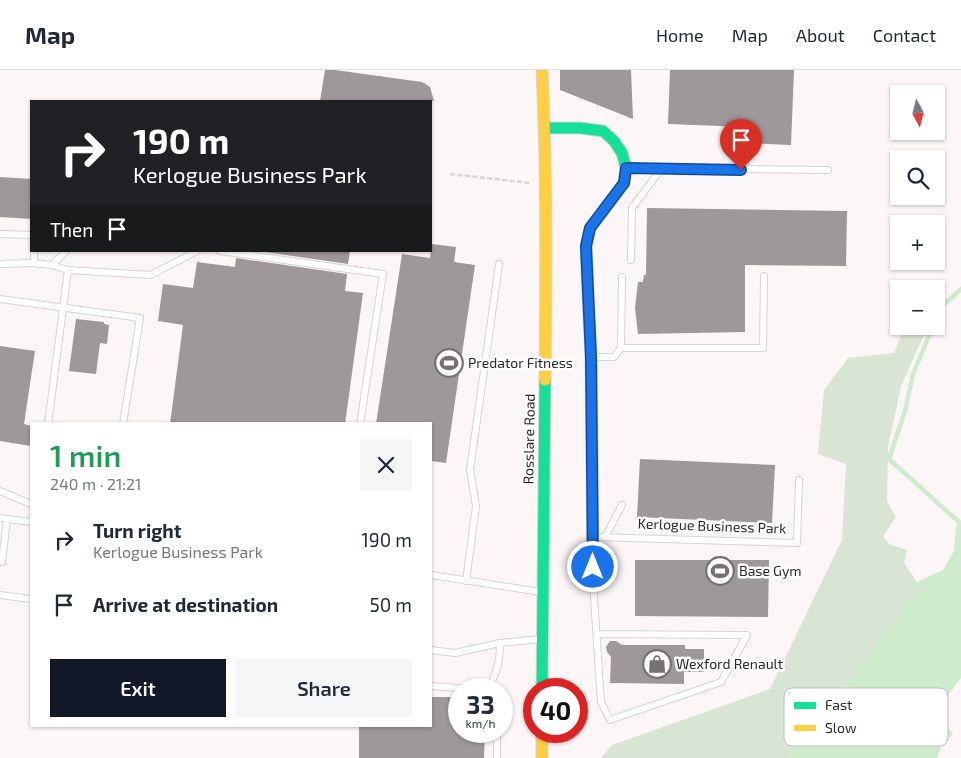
<!DOCTYPE html>
<meta charset="utf-8">
<style>
body{margin:0;font-family:"Exo 2",sans-serif;background:#f6f6f7;color:#1f2937;height:100vh;display:flex;flex-direction:column;font-size:19px;white-space:nowrap}
*{box-sizing:border-box;margin:0}
p{font-size:16px;color:#747a83}
.icon{flex:none;width:28px;height:28px;fill:none;stroke:currentColor;stroke-width:2;stroke-linecap:round;stroke-linejoin:round}
.map{position:relative;flex:1;overflow:hidden}
.sheet{position:absolute;left:30px;top:352px;width:402px;height:305px;display:flex;flex-direction:column;background:#fff;border-radius:0px;box-shadow:0 1px 4px #0004}
.sheet>*{flex:none}
.top-card{position:absolute;left:30px;top:30px;width:402px;height:152px;border-radius:0px;box-shadow:0 1px 4px #0004;background:#202124;color:#fff;overflow:hidden}
.needle{width:32px;rotate:173deg}
.buttons{position:absolute;left:890px;top:15px;display:grid;gap:10px}
.buttons a{display:grid;place-items:center;width:55px;height:55px;border-radius:0px;background:#fff;box-shadow:0 1px 4px #0004;font-size:25px}
.speed{position:absolute;left:448px;top:608px;display:flex;gap:10px;font-size:25px;font-weight:700;text-align:center}
.speed>*{display:grid;place-content:center;width:65px;height:65px;border-radius:50%;background:#fff;box-shadow:0 1px 4px #0004;line-height:1}
.speed small{font-size:12px;font-weight:400}
.speed .limit{border:8px solid #d22;background:#fff;color:#111}
.pin{position:absolute;display:grid;place-items:center;width:42px;height:42px;color:#fff;margin:-51px -21px;border-radius:50% 50% 50% 0;rotate:-45deg;box-shadow:0 0 5px #0007}
.pin .icon{rotate:45deg}
.me{position:absolute;width:55px;margin:-28px;rotate:0deg;stroke-linejoin:round;filter:drop-shadow(0 0 4px #0008)}
.turn{display:flex;align-items:center;gap:18px;height:105px;padding:0 20px;font-size:22px}
.turn .icon{width:65px;height:65px;stroke-width:2.5}
.turn b{display:block;font-size:35px;line-height:42px}
.then{display:flex;align-items:center;height:48px;padding:0 20px;background:#0003;gap:10px;font-size:19px}
.round{display:grid;place-items:center;flex:none;width:52px;height:52px;border-radius:0px;background:#f6f6f7}
.head{display:flex;align-items:center;justify-content:space-between;height:85px;padding:0 20px}
h1{font-size:30px;font-weight:600;line-height:38px;color:#1e9e55}
.action{display:flex;gap:10px;margin-top:auto;padding:10px 20px}
.action a{flex:1;height:58px;border-radius:0px;background:#111827;color:#fff;font-size:20px;font-weight:600;line-height:58px;text-align:center}
.action a+a{background:#f6f6f7;color:#1f2937}
ul{padding:0;list-style:none}
li{display:flex;align-items:center;gap:15px;height:65px;padding:0 20px}
li div{flex:1}
li b{display:block;font-size:19px}
li em{font-style:normal}
header{display:flex;align-items:center;gap:30px;box-sizing:border-box;height:70px;padding:0 25px;background:#fff;border-bottom:1px solid #e0e1e3}
header strong{font-size:24px}
nav{display:flex;gap:28px;margin-inline-start:auto;font-size:18px}
.map>svg:first-child{display:block}
.green{fill:#d8e4d4}
.water{fill:#ceebcb}
.lines{fill:none;stroke-linecap:round;stroke-linejoin:round}
.stream{stroke:#ceebcb;stroke-width:4.5}
.building{fill:#9e989a}
.lane-casing{stroke:#d9d3d4;stroke-width:8}
.fast-casing{stroke:#d9d3d4;stroke-width:13}
.slow-casing{stroke:#d9d3d4;stroke-width:13}
.path{stroke:#d7d5d5;stroke-width:2.5;stroke-dasharray:5 2.5;stroke-linecap:butt}
.lane{stroke:#fffefe;stroke-width:6}
.fast{stroke:#16e098;stroke-width:11}
.slow{stroke:#ffcf43;stroke-width:11}
.route-casing{stroke:#114b97;stroke-width:12}
.route{stroke:#1a73e8;stroke-width:9}
.labels{text-anchor:middle;stroke-width:5;stroke-linejoin:round;paint-order:stroke}
.poi-label{font-size:14px;fill:#2e282a;stroke:#fff;text-anchor:start}
.street-label{font-size:14px;fill:#2e282a;stroke:#fff}
.key{fill:#fff;stroke:#c0bebf;stroke-width:1}
.key-label{font-size:14px;fill:#2e282a}
</style>
<header>
<strong>Map</strong>
<nav><a>Home</a><a>Map</a><a>About</a><a>Contact</a></nav>
</header>
<div class="map">
<svg width="961" height="688" viewBox="0 0 961 688">
<rect width="100%" height="100%" fill="#fcf6f7"/>
<!-- green -->
<path class="green" d="M905,256H928L901,316L888,377L887,431L896,447L883,466L889,474L907,480L904,493L917,512L914,526L896,551L883,564L855,605L819,640L788,688H601L612,675L770,619L842,470L846,394L818,384L824,320L848,288L894,283Z"/>
<!-- water -->
<path class="water" d="M961,452V608L946,628L930,639L953,664L943,672L937,688H788L819,640L855,605L883,564L896,551L914,526L917,512L943,500L954,481L956,456Z"/>
<g class="lines">
<!-- stream -->
<g class="stream">
<path d="M936,250L942,236L961,219"/>
<path d="M933,256L913,304L905,341L889,389L960,453"/>
</g>
</g>
<!-- building -->
<g class="building">
<path d="M325,0H335L422,12L430,17L434,31H320Z"/>
<path d="M560,0H631L633,49L560,20Z"/>
<path d="M670,0H794L791,75L745,73L746,57L668,54Z"/>
<path d="M0,107L31,109V149L0,147Z"/>
<path d="M647,138L847,141L846,196L745,195V262L638,264L635,238L638,212H643L644,205H646Z"/>
<path d="M432,174L456,177L454,192L475,195L446,393L431,391V354H376L402,184L430,188Z"/>
<path d="M258,181H350L348,194Z"/>
<path d="M236,188L347,204L345,221L363,223L345,354H170L183,255L158,251L163,214L193,218L197,192L235,197Z"/>
<path d="M76,249L104,252V254L109,255L107,274L100,273L96,304L69,301Z"/>
<path d="M0,276L35,281L24,354L31,356V376L0,371Z"/>
<path d="M640,389L775,395L772,453L637,447Z"/>
<path d="M635,490H769L768,547L635,546Z"/>
<path d="M610,571H616L622,575H685V579H704V602H684V614L610,613L611,587L607,582L606,577Z"/>
<path d="M431,627H457V635H459V661H485L484,688H359V656H431Z"/>
</g>
<g class="lines">
<defs>
<g id="lane">
<path d="M627,98L828,100"/>
<path d="M0,164L31,165"/>
<path d="M34,181V193"/>
<path d="M220,181L383,204L360,354"/>
<path d="M631,190L632,138L661,99"/>
<path d="M0,194L34,193L52,195L68,200L151,205L197,181"/>
<path d="M52,195L66,181"/>
<path d="M0,229L140,248L123,354"/>
<path d="M621,278H763L764,206"/>
<path d="M592,287H614L621,278L622,207"/>
<path d="M48,354L68,200"/>
<path d="M0,421L31,434"/>
<path d="M0,448L31,452"/>
<path d="M595,467L797,473L799,410"/>
<path d="M605,467L622,435"/>
<path d="M2,492L7,449"/>
<path d="M431,505L541,522"/>
<path d="M466,511L476,436L470,400L499,194"/>
<path d="M593,513L601,632L610,650L721,612L747,565L597,564"/>
<path d="M0,525L31,529"/>
<path d="M431,580L455,583L500,573L541,569"/>
<path d="M431,616L470,619"/>
<path d="M486,619C498,606 500,589 500,573"/>
<path d="M497,688V661"/>
</g>
<g id="fast">
<path d="M545,58H580L603,61L614,71L622,83L626,98L624,113L590,158L586,177L588,226"/>
<path d="M542,619L545,310"/>
</g>
<g id="slow">
<path d="M542,0C547,103 546,207 545,310"/>
<path d="M588,226L591,287L593,511"/>
<path d="M542,661V688"/>
</g>
</defs>
<!-- lane casing -->
<use href="#lane" class="lane-casing"/>
<!-- fast casing -->
<use href="#fast" class="fast-casing"/>
<!-- slow casing -->
<use href="#slow" class="slow-casing"/>
<!-- path -->
<g class="path">
<path d="M450,104L530,113"/>
<path d="M532,648V631"/>
</g>
<!-- lane -->
<use href="#lane" class="lane"/>
<!-- fast -->
<use href="#fast" class="fast"/>
<!-- slow -->
<use href="#slow" class="slow"/>
</g>
<g class="lines">
<defs>
<path id="route" d="M593,497L591,287L586,176L590,158L624,113L626,98L741,100"/>
</defs>
<!-- route casing -->
<use href="#route" class="route-casing"/>
<!-- route -->
<use href="#route" class="route"/>
</g>
<!-- icons -->
<defs>
<symbol id="stadium-ring" viewBox="-11 -11 22 22"><circle r="9.5" fill="#fff" stroke="#767072" stroke-width="1.5"/><path d="M0-5a6.5 5 0 1 0 0 10a6.5 5 0 1 0 0-10ZM-3.5-1.8h7v3.6h-7Z" fill="#767072"/></symbol>
<symbol id="shop-ring" viewBox="-11 -11 22 22"><circle r="9.5" fill="#fff" stroke="#767072" stroke-width="1.5"/><path d="M-5-2.5h2.3a2.7 3.5 0 0 1 5.4 0H5L5.5 6h-11ZM-1.5-2.5h3a1.5 2.3 0 0 0-3 0Z" fill="#767072"/></symbol>
</defs>
<g fill-rule="evenodd">
<use href="#stadium-ring" x="433" y="277" width="32" height="32"/>
<use href="#stadium-ring" x="704" y="485" width="32" height="32"/>
<use href="#shop-ring" x="641" y="578" width="32" height="32"/>
</g>
<g class="labels">
<!-- poi labels -->
<g class="poi-label">
<text x="468" y="298">Predator Fitness</text>
<text x="739" y="506">Base Gym</text>
<text x="676" y="599">Wexford Renault</text>
</g>
<!-- street labels -->
<g class="street-label">
<text transform="translate(529 369) rotate(-89)" y="5">Rosslare Road</text>
<text transform="translate(712 456) rotate(2)" y="5">Kerlogue Business Park</text>
</g>
</g>
<!-- legend -->
<rect x="784" y="618" width="164" height="58" rx="8" class="key"/>
<rect x="794" y="632" width="22" height="7" fill="#16e098"/>
<rect x="794" y="655" width="22" height="6" fill="#ffcf43"/>
<g class="key-label">
<text x="825" y="640">Fast</text>
<text x="825" y="663">Slow</text>
</g>
</svg>
<div class="buttons">
<a><svg class="needle" viewBox="-14 -14 28 28"><path d="M0-13l5 13h-10z" fill="#e53935"/><path d="M0 13l5-13h-10z" fill="#747a83"/></svg></a>
<a><svg class="icon" aria-label="search" viewBox="0 0 24 24"><circle cx="10" cy="10" r="6"/><path d="M15 15l6 6"/></svg></a>
<a>+</a>
<a>−</a>
</div>
<div class="speed"><div>33<small>km/h</small></div><div class="limit">40</div></div>
<div class="pin" style="left:741px;top:100px;background:#d93025"><svg class="icon" aria-label="arrive" viewBox="0 0 24 24"><path d="M6 21V4h12l-3 4 3 4H6"/></svg></div>
<svg class="me" style="left:593px;top:497px" viewBox="-20 -20 40 40"><circle r="17" fill="#1a73e8" stroke="#fff" stroke-width="3"/><path d="M0-11L8 9 0 5-8 9z" fill="#fff"/></svg>
<div class="top-card">
<div class="turn"><svg class="icon" aria-label="right" viewBox="0 0 24 24"><path d="M7 20v-9h11M14 6l5 5-5 5"/></svg><div><b>190 m</b>Kerlogue Business Park</div></div>
<div class="then">Then<svg class="icon" aria-label="arrive" viewBox="0 0 24 24"><path d="M6 21V4h12l-3 4 3 4H6"/></svg></div>
</div>
<section class="sheet">
<div class="head"><div><h1>1 min</h1><p>240 m · 21:21</p></div><a class="round"><svg class="icon" aria-label="close" viewBox="0 0 24 24"><path d="M6 6l12 12M18 6L6 18"/></svg></a></div>
<ul>
<li><svg class="icon" aria-label="right" viewBox="0 0 24 24"><path d="M7 20v-9h11M14 6l5 5-5 5"/></svg><div><b>Turn right</b><p>Kerlogue Business Park</p></div><em>190 m</em></li>
<li><svg class="icon" aria-label="arrive" viewBox="0 0 24 24"><path d="M6 21V4h12l-3 4 3 4H6"/></svg><div><b>Arrive at destination</b></div><em>50 m</em></li>
</ul>
<div class="action"><a>Exit</a><a>Share</a></div>
</section>
</div>
